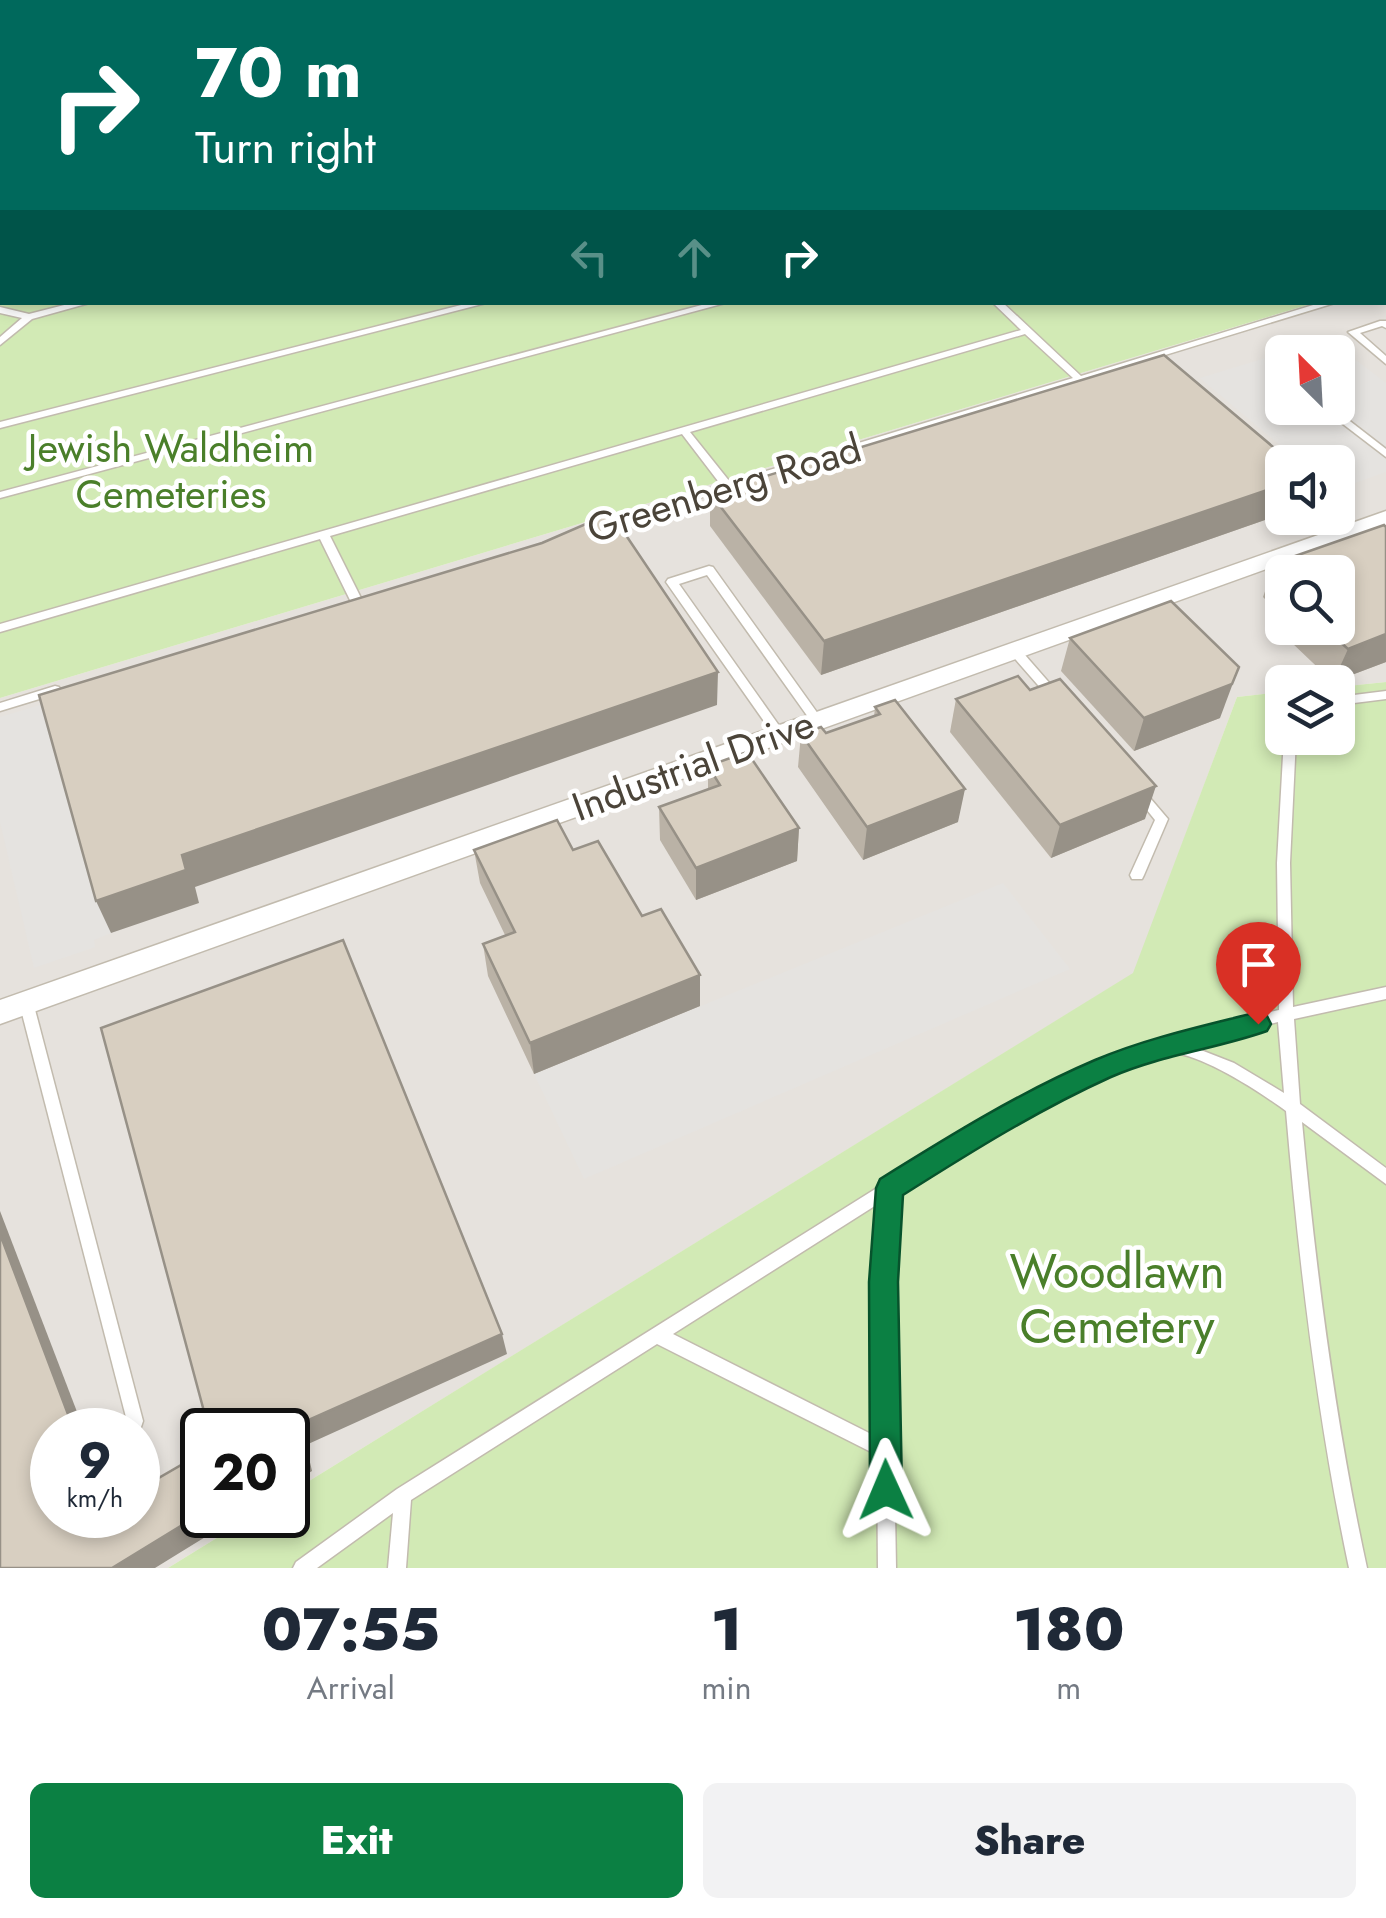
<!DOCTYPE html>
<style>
body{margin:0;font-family:Jost,sans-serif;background:#f2f2f3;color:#1f2937;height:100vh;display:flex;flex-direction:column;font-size:38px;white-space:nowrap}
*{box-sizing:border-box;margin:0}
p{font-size:32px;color:#747a83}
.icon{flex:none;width:55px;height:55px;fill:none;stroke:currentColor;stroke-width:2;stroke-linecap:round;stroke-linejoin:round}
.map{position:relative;height:1568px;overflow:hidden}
.sheet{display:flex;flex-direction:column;background:#fff;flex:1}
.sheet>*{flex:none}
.guide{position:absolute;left:0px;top:0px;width:1388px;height:305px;box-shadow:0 5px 15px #0003;background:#00695c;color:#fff;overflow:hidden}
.needle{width:65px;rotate:336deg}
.tools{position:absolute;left:1265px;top:335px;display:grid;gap:20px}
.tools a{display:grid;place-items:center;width:90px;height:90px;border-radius:15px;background:#fff;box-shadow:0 5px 15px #0003;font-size:50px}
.speed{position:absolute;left:30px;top:1408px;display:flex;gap:20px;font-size:50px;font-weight:700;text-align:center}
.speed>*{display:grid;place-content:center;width:130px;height:130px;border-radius:50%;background:#fff;box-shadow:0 5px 15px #0003;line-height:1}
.speed small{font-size:25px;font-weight:400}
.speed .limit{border:5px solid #111;border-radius:15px;background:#fff;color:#111}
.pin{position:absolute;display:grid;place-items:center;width:85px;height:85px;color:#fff;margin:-102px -42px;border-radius:50% 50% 50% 0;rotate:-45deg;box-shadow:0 0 10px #0007}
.pin .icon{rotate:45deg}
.me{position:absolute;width:110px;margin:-55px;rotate:359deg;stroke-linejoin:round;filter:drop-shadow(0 0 8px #0008)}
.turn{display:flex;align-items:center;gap:35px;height:210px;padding:0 30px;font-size:45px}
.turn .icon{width:130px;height:130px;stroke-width:2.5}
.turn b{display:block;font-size:70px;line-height:85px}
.lanes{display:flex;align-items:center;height:95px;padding:0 30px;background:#0003;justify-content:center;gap:50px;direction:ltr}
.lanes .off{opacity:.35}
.eta{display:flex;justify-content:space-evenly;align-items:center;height:170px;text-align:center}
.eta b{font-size:60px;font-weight:800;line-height:70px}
.action{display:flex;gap:20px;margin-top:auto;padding:20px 30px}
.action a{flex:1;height:115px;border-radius:15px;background:#0b8043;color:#fff;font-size:40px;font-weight:800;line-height:115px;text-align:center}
.action a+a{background:#f2f2f3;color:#1f2937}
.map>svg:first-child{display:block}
.industrial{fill:#e6e2dd;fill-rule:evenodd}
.green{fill:#d2eab5}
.parking{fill:#e5e3e0}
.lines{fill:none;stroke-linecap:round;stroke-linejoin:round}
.service-casing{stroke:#c2bbae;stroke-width:3}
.minor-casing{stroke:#c2bbae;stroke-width:3}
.service{fill:#fff;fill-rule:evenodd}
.minor{fill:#fff;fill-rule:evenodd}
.wall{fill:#bab2a6;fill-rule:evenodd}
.shaded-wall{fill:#979187}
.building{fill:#d8cfc1;stroke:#979187;stroke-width:2.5}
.route{fill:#0b8043;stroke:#07532c;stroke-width:2.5}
.labels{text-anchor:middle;stroke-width:9;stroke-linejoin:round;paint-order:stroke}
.park-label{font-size:40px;fill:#4a7f2a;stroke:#fff}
.street-label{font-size:40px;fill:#4b4439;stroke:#fff}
.near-park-label{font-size:48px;fill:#4a7f2a;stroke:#fff}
</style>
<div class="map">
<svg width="1386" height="1568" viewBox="0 0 1386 1568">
<rect width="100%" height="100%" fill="#f6f3ec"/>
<!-- industrial -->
<path class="industrial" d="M1386,281V682L1338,687V682H1282V692L1237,697L1134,973L288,1494V1430H202V1515H254L168,1568H0V698L1314,303L1385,302ZM1282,352H1338V408H1282ZM1282,462H1338V518H1282ZM1282,572H1338V628H1282ZM52,1430H138V1515H52Z"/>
<!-- green -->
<g class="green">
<path d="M0,0L675,2H2V302L1314,303L0,698Z"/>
<path d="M1386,682V1568H168L254,1515H288V1494L1133,973L1237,697L1282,692V738H1338V687Z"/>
</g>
<!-- parking -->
<g class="parking">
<path d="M1328,339L1386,383V472L1338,489V462H1300L1200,378L1282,353V408H1338V352H1285Z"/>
<path d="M47,703L111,933L94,940L95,947L34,968L0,822V717Z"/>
<path d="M1003,883L1070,969L584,1179L534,1074Z"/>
</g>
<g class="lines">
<defs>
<g id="service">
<path d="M307,0H324L317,2H304Z"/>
<path d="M497,0H513L507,2H494Z"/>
<path d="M662,0H671L673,2H665Z"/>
<path d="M700,0H709L711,2H703Z"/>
<path d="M722,0H738L732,2H719Z"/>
<path d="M854,0H869L863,2H851Z"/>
<path d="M1004,0H1013L1016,2H1008Z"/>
<rect x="1385" y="19" width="1" height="4"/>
<rect x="1385" y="48" width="1" height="4"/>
<rect x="0" y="58" width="2" height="4"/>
<rect x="0" y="97" width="2" height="5"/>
<rect x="1385" y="156" width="1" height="4"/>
<rect x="0" y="164" width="2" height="4"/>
<rect x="1385" y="171" width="1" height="5"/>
<path d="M2,196V202L0,203V197Z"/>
<rect x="0" y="244" width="2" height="6"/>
<rect x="1385" y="284" width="1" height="6"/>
<path d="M76,302H93L32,319L0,345V337L22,318L0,313V307L29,314Z"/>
<path d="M473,302H490L0,428V422Z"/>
<path d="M713,302H729L0,498V492Z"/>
<path d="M992,302H1002L1081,376L1323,302H1338L601,528L596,525L597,523L721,485L682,434L330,536L362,600L356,604L350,600L320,539L0,632V624L1021,330ZM1025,334L1073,378L730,482L690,432Z"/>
<path d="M1380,321H1386V328L1382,326L1360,333L1386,356V364L1348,332Z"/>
<path d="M1274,363L1282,368V376L1279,375L1269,366Z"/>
<path d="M1322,408H1333L1386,449V457Z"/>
<path d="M1338,514L1357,528L1358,530L1357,532H1349L1334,519L1333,518H1338Z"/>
<path d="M709,566L713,567L821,718L823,721L821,724H813L707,575L679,584L785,734L779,738L775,737L666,582L668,579Z"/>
<path d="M1014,646L1018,647L1059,694L1061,697L1059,700H1051L1010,653L1008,650L1010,647Z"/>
<path d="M55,686L59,687L61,690L59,693L0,711V703Z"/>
<path d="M1386,691V699L1338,705V697Z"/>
<path d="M1284,738H1296L1290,863L1293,1007L1386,987V999L1294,1019L1300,1104L1386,1168V1184L1302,1122C1316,1272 1335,1421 1367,1568H1349C1317,1417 1299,1264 1286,1111C1257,1090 1205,1056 1170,1052C1157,1051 1138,1061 1126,1066C1045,1098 971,1145 897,1192L891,1282L896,1568H878L877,1455L657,1344L411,1500L406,1568H388L393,1513L317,1568H293L296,1562L397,1489L979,1124C1017,1104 1055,1082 1095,1065C1155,1041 1216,1024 1279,1010L1277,863ZM1278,1022L1284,1093L1234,1063L1188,1045ZM881,1202L875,1282L877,1437L673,1334Z"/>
<path d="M1141,790L1145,792L1168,819L1144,875L1142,879H1132L1130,875L1155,820L1135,795L1137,792Z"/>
<path d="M26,996L31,998L33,1002L143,1421L141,1427L135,1429L129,1427L127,1421L19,1002L21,998Z"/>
</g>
<path id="minor" d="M1386,511V526L0,1024V1000Z"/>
</defs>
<!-- service casing -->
<use href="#service" class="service-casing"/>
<!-- minor casing -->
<use href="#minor" class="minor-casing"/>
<!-- service -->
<use href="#service" class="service"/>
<!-- minor -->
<use href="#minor" class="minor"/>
</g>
<!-- wall -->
<g class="wall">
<path d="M1068,0H1386L1375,2H1071Z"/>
<path d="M1282,462V514L821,675L710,526V493Z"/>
<path d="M1384,525L1386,527V662L1333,682L1270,622L1275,609L1263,597L1275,563ZM1282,572H1338V628H1282Z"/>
<path d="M1070,638L1220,718L1134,751L1061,671Z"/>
<path d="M956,699L1145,819L1051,858L950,732Z"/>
<path d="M875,707L958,822L863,860L798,767L801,734L826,733L874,717Z"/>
<path d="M708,766L799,828L797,861L696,900L660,840L659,807L708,790Z"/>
<path d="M474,850H573L642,916L700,1006L534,1074L488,976L483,944L505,935L480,883Z"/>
</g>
<!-- shaded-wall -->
<g class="shaded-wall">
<path d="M1267,0H1386L1375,2H1256Z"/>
<path d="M1282,485V514L821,675L824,641Z"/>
<path d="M1386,634V662L1333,682L1348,649Z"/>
<path d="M1239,667L1220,718L1134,751L1144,718Z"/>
<path d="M718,672L717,705L195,887L199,903L111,933L96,901L182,855Z"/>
<path d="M1156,786L1145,819L1051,858L1060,825Z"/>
<path d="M965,789L958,822L863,860L867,827Z"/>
<path d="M799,828L797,861L696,900V868Z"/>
<path d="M700,975V1006L534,1074L530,1043Z"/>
<path d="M0,1211L84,1430H74L0,1234Z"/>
<path d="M502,1334L507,1354L306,1445L312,1471L288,1486V1461L295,1426Z"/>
<path d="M202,1513V1515H241L155,1568H112Z"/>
</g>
<!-- building -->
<g class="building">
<path d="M1118,0H1267L1256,2H1122Z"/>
<path d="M1164,355L1291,462H1282V485L824,641L710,493Z"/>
<path d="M611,513L718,672L182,855L186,870L96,901L39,695L542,543Z"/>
<path d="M1384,525L1386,527V634L1348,649L1325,628H1338V572H1285L1275,563Z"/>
<path d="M1171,601L1239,667L1232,684L1144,718L1070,638Z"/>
<path d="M1018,676L1030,690L1060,679L1156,786L1060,825L956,699Z"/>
<path d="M895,700L965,789L867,827L801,734L821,727L826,733L880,714L875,707Z"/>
<path d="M747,752L799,828L696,868L659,807L720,785L708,766Z"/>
<path d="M557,820L573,850L598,841L642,916L661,909L700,975L530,1043L483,944L515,932L474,850Z"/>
<path d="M343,940L502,1334L295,1426L301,1453L288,1461V1430H209L101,1028Z"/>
<path d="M0,1234L74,1430H52V1515H138V1490L202,1453V1513L112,1568H0Z"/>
</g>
<!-- route -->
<path class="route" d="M1258,1012L1267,1016L1271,1024L1267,1031C1216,1049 1161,1055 1111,1077C1038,1110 971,1152 903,1195L898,1282L902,1490L897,1501L886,1506L875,1501L870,1490L869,1282L876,1188L880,1179C949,1136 1020,1092 1095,1060C1147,1038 1203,1026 1258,1012Z"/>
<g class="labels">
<!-- park labels -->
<g class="park-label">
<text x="171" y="462">Jewish Waldheim<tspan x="171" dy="46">Cemeteries</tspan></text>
</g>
<!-- street labels -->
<g class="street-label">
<text transform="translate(724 488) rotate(-17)" y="14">Greenberg Road</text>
<text transform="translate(693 765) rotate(-20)" y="14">Industrial Drive</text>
</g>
<!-- near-park labels -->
<g class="near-park-label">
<text x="1117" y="1288">Woodlawn<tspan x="1117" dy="55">Cemetery</tspan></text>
</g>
</g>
</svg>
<div class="tools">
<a><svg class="needle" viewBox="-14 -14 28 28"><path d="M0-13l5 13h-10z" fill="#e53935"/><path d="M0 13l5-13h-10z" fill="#747a83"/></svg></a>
<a><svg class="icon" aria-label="sound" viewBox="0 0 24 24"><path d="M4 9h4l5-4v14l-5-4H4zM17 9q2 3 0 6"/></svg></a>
<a><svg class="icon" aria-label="search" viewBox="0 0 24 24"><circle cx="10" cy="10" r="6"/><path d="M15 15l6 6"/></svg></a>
<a><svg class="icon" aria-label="layers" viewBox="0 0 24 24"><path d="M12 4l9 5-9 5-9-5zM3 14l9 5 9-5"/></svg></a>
</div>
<div class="speed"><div>9<small>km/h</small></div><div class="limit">20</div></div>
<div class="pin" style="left:1258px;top:1024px;background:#d93025"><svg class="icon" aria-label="arrive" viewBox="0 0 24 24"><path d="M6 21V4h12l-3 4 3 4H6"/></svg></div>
<svg class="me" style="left:886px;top:1490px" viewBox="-20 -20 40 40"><path d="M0-17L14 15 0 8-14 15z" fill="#0b8043" stroke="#fff" stroke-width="4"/></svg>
<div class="guide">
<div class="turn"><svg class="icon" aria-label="right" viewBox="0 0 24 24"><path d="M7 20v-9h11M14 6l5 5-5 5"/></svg><div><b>70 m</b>Turn right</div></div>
<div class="lanes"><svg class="icon off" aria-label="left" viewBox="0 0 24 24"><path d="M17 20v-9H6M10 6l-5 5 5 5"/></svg><svg class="icon off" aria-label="ahead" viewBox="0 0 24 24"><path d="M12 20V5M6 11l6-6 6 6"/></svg><svg class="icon" aria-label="right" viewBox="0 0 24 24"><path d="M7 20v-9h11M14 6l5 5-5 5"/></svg></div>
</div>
</div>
<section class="sheet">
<div class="eta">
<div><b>07:55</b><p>Arrival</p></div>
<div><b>1</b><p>min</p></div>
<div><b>180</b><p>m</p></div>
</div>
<div class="action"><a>Exit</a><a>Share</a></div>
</section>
